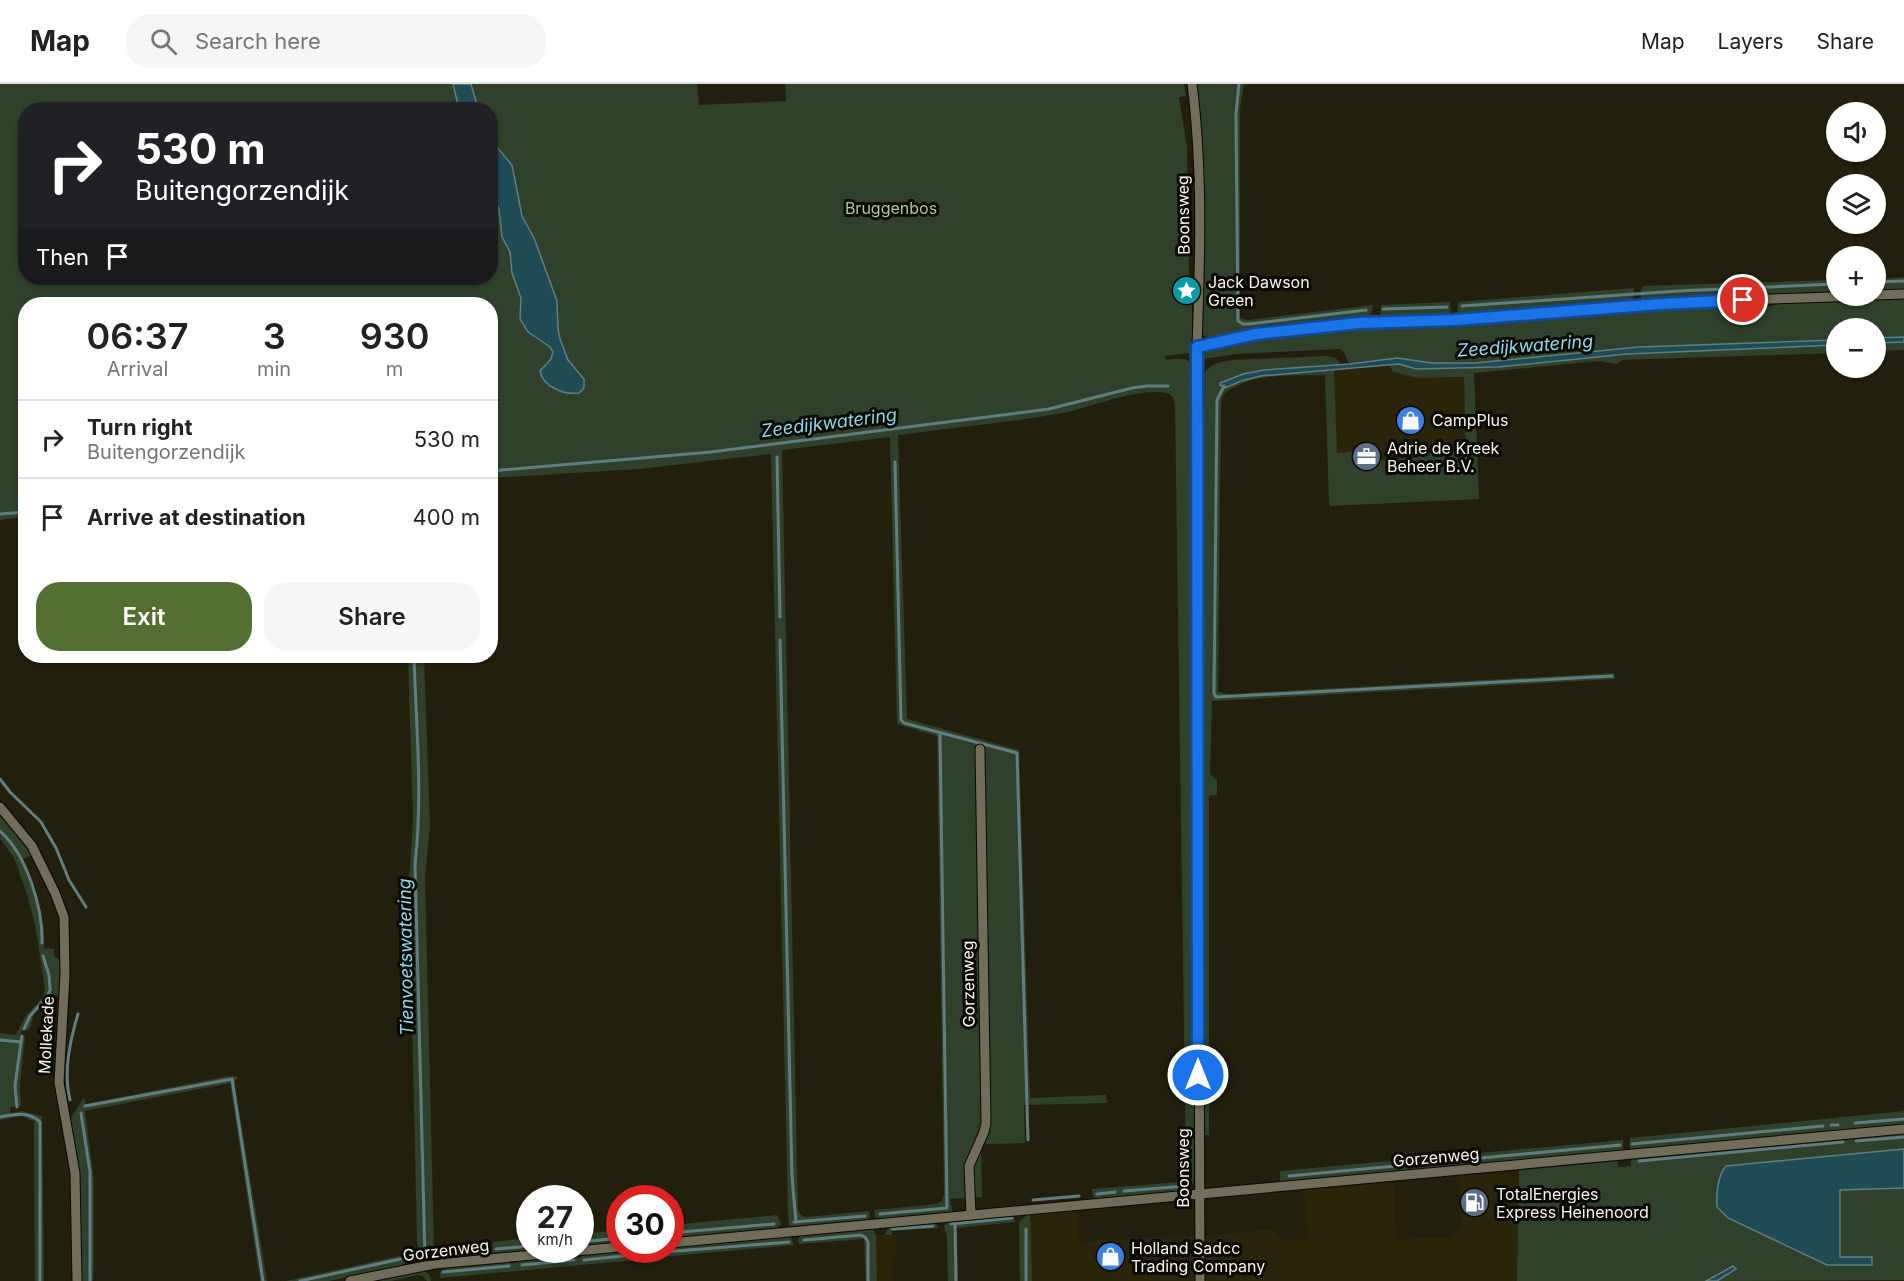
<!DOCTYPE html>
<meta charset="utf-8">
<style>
body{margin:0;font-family:Inter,sans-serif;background:#f6f6f6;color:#222;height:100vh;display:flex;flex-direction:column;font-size:22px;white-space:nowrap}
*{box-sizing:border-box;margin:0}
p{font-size:20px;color:#767676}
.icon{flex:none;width:33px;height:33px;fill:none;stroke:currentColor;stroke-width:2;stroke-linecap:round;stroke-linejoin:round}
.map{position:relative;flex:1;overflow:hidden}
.panel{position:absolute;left:18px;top:213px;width:480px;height:366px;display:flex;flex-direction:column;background:#fff;border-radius:24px;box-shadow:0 2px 4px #0004}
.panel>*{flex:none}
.top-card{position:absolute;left:18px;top:18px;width:480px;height:183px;border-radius:24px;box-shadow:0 2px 4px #0004;background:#202124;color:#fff;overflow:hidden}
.tools{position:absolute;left:1826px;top:18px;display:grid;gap:12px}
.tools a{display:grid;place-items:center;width:60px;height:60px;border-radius:50%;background:#fff;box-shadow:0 2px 4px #0004;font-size:30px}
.speed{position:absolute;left:516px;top:1101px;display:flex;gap:12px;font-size:30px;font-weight:700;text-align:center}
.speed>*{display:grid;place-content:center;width:78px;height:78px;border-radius:50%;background:#fff;box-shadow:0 2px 4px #0004;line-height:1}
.speed small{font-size:15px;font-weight:400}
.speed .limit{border:9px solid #d22;background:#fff;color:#111}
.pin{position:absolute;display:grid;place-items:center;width:51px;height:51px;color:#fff;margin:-26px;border:3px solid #fff;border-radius:50%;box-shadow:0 2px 6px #0007}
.me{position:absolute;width:66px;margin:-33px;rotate:0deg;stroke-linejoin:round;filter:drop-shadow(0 0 4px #0008)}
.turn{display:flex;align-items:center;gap:21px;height:126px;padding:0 18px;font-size:27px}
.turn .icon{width:78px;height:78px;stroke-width:2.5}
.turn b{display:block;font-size:42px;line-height:51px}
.then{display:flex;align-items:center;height:57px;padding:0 18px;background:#0003;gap:12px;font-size:22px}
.eta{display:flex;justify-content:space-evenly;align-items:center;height:102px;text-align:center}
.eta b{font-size:36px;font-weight:600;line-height:42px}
.cta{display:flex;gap:12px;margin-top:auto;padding:12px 18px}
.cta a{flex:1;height:69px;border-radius:24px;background:#536f31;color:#fff;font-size:24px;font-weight:600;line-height:69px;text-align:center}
.cta a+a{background:#f6f6f6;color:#222}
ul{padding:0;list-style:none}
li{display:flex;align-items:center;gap:18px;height:78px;padding:0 18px;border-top:2px solid #e0e0e0}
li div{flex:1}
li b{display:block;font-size:22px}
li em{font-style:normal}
header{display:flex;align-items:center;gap:36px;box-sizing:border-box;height:84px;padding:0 30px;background:#fff;border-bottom:2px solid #e0e0e0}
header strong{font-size:28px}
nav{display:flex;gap:33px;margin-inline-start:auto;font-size:21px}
.search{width:420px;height:54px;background:#f6f6f6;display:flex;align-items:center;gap:15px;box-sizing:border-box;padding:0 21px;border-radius:24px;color:#767676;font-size:22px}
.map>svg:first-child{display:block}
.built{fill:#2a240b}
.green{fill:#2f412a}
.water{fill:#1f4b54;stroke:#607e81;stroke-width:1.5}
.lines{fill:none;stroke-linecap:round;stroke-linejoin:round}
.stream{stroke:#607e81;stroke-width:3}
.street-casing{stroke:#0c0800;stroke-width:11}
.street{stroke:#726d59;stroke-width:9}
.route-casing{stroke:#114b97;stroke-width:15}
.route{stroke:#1a73e8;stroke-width:10}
.labels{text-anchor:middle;stroke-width:6;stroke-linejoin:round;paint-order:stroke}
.park-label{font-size:16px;fill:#a4cb99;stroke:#0a0903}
.street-label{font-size:16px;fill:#f7f5e9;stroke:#0a0903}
.poi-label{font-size:16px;fill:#f7f5e9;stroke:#0a0903;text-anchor:start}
.water-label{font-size:18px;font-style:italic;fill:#8bd9eb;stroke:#0a0903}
</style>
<header>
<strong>Map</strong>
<div class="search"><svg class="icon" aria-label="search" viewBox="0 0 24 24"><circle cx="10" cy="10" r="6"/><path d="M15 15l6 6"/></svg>Search here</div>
<nav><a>Map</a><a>Layers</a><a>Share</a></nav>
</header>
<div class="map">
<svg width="1904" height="1197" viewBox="0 0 1904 1197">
<rect width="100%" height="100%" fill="#231f0d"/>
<!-- built -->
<g class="built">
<path d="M1400,280L1416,285L1474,283L1479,415L1329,422L1325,287Z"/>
<path d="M1508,1089L1510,1093H1519L1517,1197H1032L1030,1130L1077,1126L1079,1159L1081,1160L1100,1156L1215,1151L1265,1146H1275L1276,1153L1281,1152V1157H1286L1308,1154L1304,1106L1394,1098L1396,1155L1449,1154L1461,1143L1460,1098L1456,1092Z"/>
<path d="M895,1150L897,1173L892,1174L893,1197H877L876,1152Z"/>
</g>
<!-- green -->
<g class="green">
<path d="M0,0H453L459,25L26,26V194H490L491,106L499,125L504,158L510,168L512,189L521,214L520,235L523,242L535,254L552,265L553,270L548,279L558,306L569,307L580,289L568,276L560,255L558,245L557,217L534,154L522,132L512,82L491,55L490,26L478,25L471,0H697L699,21L786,17L785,0H1184L1186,12L1179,13L1187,63L1189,196L1192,197V269L1165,272L1166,276C1186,274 1192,272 1194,294V1086C1194,1095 1194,1103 1186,1107L1098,1115L1093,1112L1092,1105L1180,1098L1185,1096L1186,1087L1175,322L1173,314L1170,310C1142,301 1087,325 1058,330C1005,339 951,344 898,351L907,635L1019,666L1030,1014L1106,1011L1107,1019L1024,1021L1025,1059L981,1060L982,1113L950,1115L953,1129L878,1135L875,1133L874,1126L937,1120L942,1117L944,1110L937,652L897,640L890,353L782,366L798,1126L801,1131L806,1133L869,1127L870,1133L867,1136L792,1143L789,1141L788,1130L771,370L639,385L491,394L490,220H26L25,433L0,436Z"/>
<path d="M1197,0H1244L1240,24V234L1248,236L1373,221L1370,235L1214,255L1203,251L1201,57Z"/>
<path d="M1904,193V207L1875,208V195Z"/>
<path d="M1836,196V209H1834L1648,216L1641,214V207L1643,202Z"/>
<path d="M1634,204V212L1628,218L1466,232L1458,229V218Z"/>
<path d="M1904,213V253L1875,254V244H1836V256L1639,263L1499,278L1432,279L1397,274L1349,280L1344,268L1340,265L1236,270L1203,275L1201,274L1211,264L1253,255L1343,244L1740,220L1755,226L1790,217Z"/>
<path d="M1450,218L1451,228L1439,234L1380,235L1381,221Z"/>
<path d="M1904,258V266L1875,267V259Z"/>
<path d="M1836,261V269L1623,276L1616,280L1598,277L1474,289L1479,415L1329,422L1325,291C1293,292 1248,288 1223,311L1221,320L1218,608L1229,610L1614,589L1615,595L1212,617L1210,690L1217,696V711L1209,712V1051H1203V292C1209,279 1220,278 1233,276L1326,272L1336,274L1340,280L1251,288L1221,299L1225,304C1259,288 1296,290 1334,286L1337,369L1353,368L1376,376L1418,374V369L1466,367L1464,293L1417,294L1393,288L1389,281L1400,280L1416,285L1498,283L1627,270Z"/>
<path d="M408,572H424L430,741L425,794L434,1163L484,1158L483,1169L477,1172L425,1177L420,1173L417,1158L409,796L413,736Z"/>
<path d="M0,726L13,742L33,771L23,775L42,829L40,830L44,846V864L54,865V872L61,877V911L51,912L34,930L29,946H22L20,951L25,953L20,1002L21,1022L11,1023L10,1029L22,1027L42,1032L44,1197H35L34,1037L22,1032L0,1036V949L16,951L25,933L42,914L45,906L36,845L28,813L14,774L0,754Z"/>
<path d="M229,992L238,993L235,997V1002L267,1197H260L230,999L85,1027L94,1096V1183L93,1197H80L69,1037L84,1013L86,1020Z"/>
<path d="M1904,1027V1041L1630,1066V1054Z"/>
<path d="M1904,1048V1065L1726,1082L1728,1134L1827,1181L1872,1180V1173H1840V1106L1904,1104V1196L1717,1197L1736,1185L1729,1183L1706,1197H1517L1519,1083L1618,1074V1083L1631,1082V1074Z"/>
<path d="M1623,1056V1067L1280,1098V1087Z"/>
<path d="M1028,1130H1030L1032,1197H1020L1019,1138Z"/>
<path d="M777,1131L781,1140L776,1145L671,1155V1141Z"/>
<path d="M1009,1131L1013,1132L1016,1138L957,1144L958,1197H948L947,1153L944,1143L947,1138Z"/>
<path d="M935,1138L939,1144L892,1147V1151H885L887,1145L892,1142Z"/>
<path d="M872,1144L876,1152L877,1197H866L864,1155L799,1160L798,1155L801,1151Z"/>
<path d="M619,1146V1159L581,1163V1150Z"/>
<path d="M790,1152L794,1161L661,1173V1166H670L671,1162Z"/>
<path d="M529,1154L530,1166H550L492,1169L493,1158Z"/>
<path d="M639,1166H654L657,1174L440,1194V1188L446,1184L510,1177L511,1180L516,1179L518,1177L575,1171L577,1174H580L582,1171Z"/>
<path d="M408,1170L407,1178L401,1182L329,1197H286Z"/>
<path d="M423,1187L429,1190L431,1197H427L423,1192L417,1191L391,1197H367Z"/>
</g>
<!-- water -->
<g class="water">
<path d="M453,0H471L478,25H459Z"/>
<path d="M490,55L512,81L522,132L534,154L557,217L558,245L560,255L568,276L584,295V304L579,309C564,311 543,303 540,287L551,275L553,268L550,263L528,248L520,235L521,214L512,189L510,168L502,153L499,125L491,106Z"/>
<path d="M1904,253V258L1875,259V254Z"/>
<path d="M1836,256V261L1627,270L1498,283L1416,285L1399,280L1261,292L1241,297L1225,304L1220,301V299L1243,290L1264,286L1350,280L1397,274L1432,279H1475L1639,263Z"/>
<path d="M1904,1065V1104L1840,1106V1173H1872V1181H1827L1728,1134L1717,1123C1716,1110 1718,1091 1726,1082Z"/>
<path d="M1733,1182L1736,1185L1717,1197H1706Z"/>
</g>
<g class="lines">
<!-- stream -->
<g class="stream">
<path d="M1239,0L1236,30L1238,237L1243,240H1249L1366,226"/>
<path d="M1875,198L1904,197"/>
<path d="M1462,222L1678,207L1836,200"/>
<path d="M1383,225L1447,223"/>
<path d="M1224,302L1217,316L1214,609L1216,613L1612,592"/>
<path d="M777,373L780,533"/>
<path d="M895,378L901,636L904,639L1017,669L1028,1056"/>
<path d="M490,387L711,368L1049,325L1132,304L1147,302H1168"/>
<path d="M0,430L26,428"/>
<path d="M780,556L792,1093L796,1138"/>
<path d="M414,572C416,641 423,711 415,780L425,1174"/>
<path d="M0,695L10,708L41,738L56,764L69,796L86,823"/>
<path d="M0,747C27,771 43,824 42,859"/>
<path d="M24,945L30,932L47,913L50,906L49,891L43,872"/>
<path d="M0,956L21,958L22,952"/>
<path d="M70,1016C63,988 70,957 78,930"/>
<path d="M85,1022L232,995L263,1197"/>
<path d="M17,1023L15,1002L21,958"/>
<path d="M81,1029L90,1088V1197"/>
<path d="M0,1033C14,1030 29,1027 40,1038V1197"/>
<path d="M1855,1039L1904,1035"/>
<path d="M1831,1041H1838"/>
<path d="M1856,1057L1904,1053"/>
<path d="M1632,1060L1823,1042"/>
<path d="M1639,1077L1843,1058"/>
<path d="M1289,1092L1620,1061"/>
<path d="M1124,1107L1186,1102"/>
<path d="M1097,1110L1115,1108"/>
<path d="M1033,1116L1079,1112"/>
<path d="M880,1130L947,1124L940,649"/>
<path d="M794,1138L865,1132"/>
<path d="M951,1140L1012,1134"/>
<path d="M955,1140L956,1197"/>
<path d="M892,1145L933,1142"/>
<path d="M1026,1145V1197"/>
<path d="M670,1149L774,1140"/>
<path d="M804,1156L861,1151L865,1153L868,1158V1197"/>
<path d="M580,1158L620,1154"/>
<path d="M496,1165L530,1162"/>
<path d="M664,1168L789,1158"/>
<path d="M421,1171L480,1167"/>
<path d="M584,1176L652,1169"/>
<path d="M522,1181L574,1176"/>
<path d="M443,1188L509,1182"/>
<path d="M300,1197L405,1174"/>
</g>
<defs>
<g id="street">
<path d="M1192,0C1203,87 1200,176 1197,263L1200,1197"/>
<path d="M1875,211L1904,210"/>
<path d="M1197,263L1256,250L1359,239L1455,236L1707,217L1862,212"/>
<path d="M0,723L32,762L55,809L64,833L65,891L59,998L75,1089L77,1197"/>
<path d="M971,1131L969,1082L984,1048L986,1039L980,665"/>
<path d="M670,1159L1904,1045"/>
<path d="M350,1197L435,1180L620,1163"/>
</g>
</defs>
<!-- street casing -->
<use href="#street" class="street-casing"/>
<!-- street -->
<use href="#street" class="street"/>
</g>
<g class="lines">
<defs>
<path id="route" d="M1198,991L1197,263L1256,250L1359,239L1455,236L1660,220L1743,216"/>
</defs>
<!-- route casing -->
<use href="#route" class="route-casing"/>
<!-- route -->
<use href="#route" class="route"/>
</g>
<!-- icons -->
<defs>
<symbol id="sight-disc" viewBox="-11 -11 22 22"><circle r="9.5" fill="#0f9aa8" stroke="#0a0903"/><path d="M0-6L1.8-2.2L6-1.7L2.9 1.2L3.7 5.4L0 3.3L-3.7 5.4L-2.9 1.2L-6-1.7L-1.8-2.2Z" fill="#fff"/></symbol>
<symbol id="shop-disc" viewBox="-11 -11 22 22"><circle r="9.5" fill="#3f7fe0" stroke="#0a0903"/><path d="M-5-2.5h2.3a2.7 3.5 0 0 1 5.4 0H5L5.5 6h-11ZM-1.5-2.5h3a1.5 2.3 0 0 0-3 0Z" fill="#fff"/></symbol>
<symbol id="office-disc" viewBox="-11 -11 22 22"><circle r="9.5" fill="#5c6f8a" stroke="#0a0903"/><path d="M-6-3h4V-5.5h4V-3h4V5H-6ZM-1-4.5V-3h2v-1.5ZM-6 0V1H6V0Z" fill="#fff"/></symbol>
<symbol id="fuel-disc" viewBox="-11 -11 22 22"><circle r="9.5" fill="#5c6f8a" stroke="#0a0903"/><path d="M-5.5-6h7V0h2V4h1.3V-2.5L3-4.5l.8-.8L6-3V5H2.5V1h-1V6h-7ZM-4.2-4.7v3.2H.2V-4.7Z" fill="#fff"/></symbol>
</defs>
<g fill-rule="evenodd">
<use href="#sight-disc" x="1170" y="190" width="33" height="33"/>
<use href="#shop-disc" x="1394" y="320" width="33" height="33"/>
<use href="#office-disc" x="1350" y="356" width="33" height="33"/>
<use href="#fuel-disc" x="1458" y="1102" width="33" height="33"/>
<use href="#shop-disc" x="1094" y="1156" width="33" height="33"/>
</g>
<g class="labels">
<!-- park labels -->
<g class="park-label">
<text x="891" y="130">Bruggenbos</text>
</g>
<!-- street labels -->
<g class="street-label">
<text transform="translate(1183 131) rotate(-91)" y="6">Boonsweg</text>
<text transform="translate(968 900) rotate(-91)" y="6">Gorzenweg</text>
<text transform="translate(46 951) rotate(-87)" y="6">Mollekade</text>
<text transform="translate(1436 1073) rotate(-5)" y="6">Gorzenweg</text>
<text transform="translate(1183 1084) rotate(-90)" y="6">Boonsweg</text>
<text transform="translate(446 1166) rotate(-7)" y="6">Gorzenweg</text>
</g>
<!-- poi labels -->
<g class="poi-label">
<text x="1208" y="204">Jack Dawson<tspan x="1208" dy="18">Green</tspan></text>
<text x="1432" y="342">CampPlus</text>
<text x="1387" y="370">Adrie de Kreek<tspan x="1387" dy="18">Beheer B.V.</tspan></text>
<text x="1496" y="1116">TotalEnergies<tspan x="1496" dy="18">Express Heinenoord</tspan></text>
<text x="1131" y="1170">Holland Sadcc<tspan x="1131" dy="18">Trading Company</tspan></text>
</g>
<!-- water labels -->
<g class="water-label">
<text transform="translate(1525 262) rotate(-4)" y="6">Zeedijkwatering</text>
<text transform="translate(829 339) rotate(-7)" y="6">Zeedijkwatering</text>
<text transform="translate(406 873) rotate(-91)" y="6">Tienvoetswatering</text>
</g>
</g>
</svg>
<div class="tools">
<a><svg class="icon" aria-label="sound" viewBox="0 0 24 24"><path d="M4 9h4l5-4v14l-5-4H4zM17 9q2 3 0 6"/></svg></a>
<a><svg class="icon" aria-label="layers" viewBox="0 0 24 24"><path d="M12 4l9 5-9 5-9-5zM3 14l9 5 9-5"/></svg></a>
<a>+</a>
<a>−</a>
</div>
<div class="speed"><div>27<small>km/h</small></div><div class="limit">30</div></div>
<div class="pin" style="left:1743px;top:216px;background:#d93025"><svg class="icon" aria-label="arrive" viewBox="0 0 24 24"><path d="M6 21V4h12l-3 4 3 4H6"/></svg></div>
<svg class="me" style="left:1198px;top:991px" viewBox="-20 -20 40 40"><circle r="17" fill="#1a73e8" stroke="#fff" stroke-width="3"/><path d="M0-11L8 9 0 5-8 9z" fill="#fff"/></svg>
<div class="top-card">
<div class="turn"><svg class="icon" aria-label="right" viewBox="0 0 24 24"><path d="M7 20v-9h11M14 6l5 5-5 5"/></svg><div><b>530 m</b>Buitengorzendijk</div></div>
<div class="then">Then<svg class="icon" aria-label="arrive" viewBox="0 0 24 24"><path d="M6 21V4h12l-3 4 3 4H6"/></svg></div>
</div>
<section class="panel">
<div class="eta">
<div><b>06:37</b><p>Arrival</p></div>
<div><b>3</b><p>min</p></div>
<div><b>930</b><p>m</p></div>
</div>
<ul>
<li><svg class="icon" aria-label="right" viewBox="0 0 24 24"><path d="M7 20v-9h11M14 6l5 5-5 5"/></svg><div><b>Turn right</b><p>Buitengorzendijk</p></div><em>530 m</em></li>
<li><svg class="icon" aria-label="arrive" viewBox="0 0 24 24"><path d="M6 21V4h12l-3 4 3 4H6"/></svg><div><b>Arrive at destination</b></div><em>400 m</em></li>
</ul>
<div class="cta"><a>Exit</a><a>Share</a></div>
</section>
</div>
